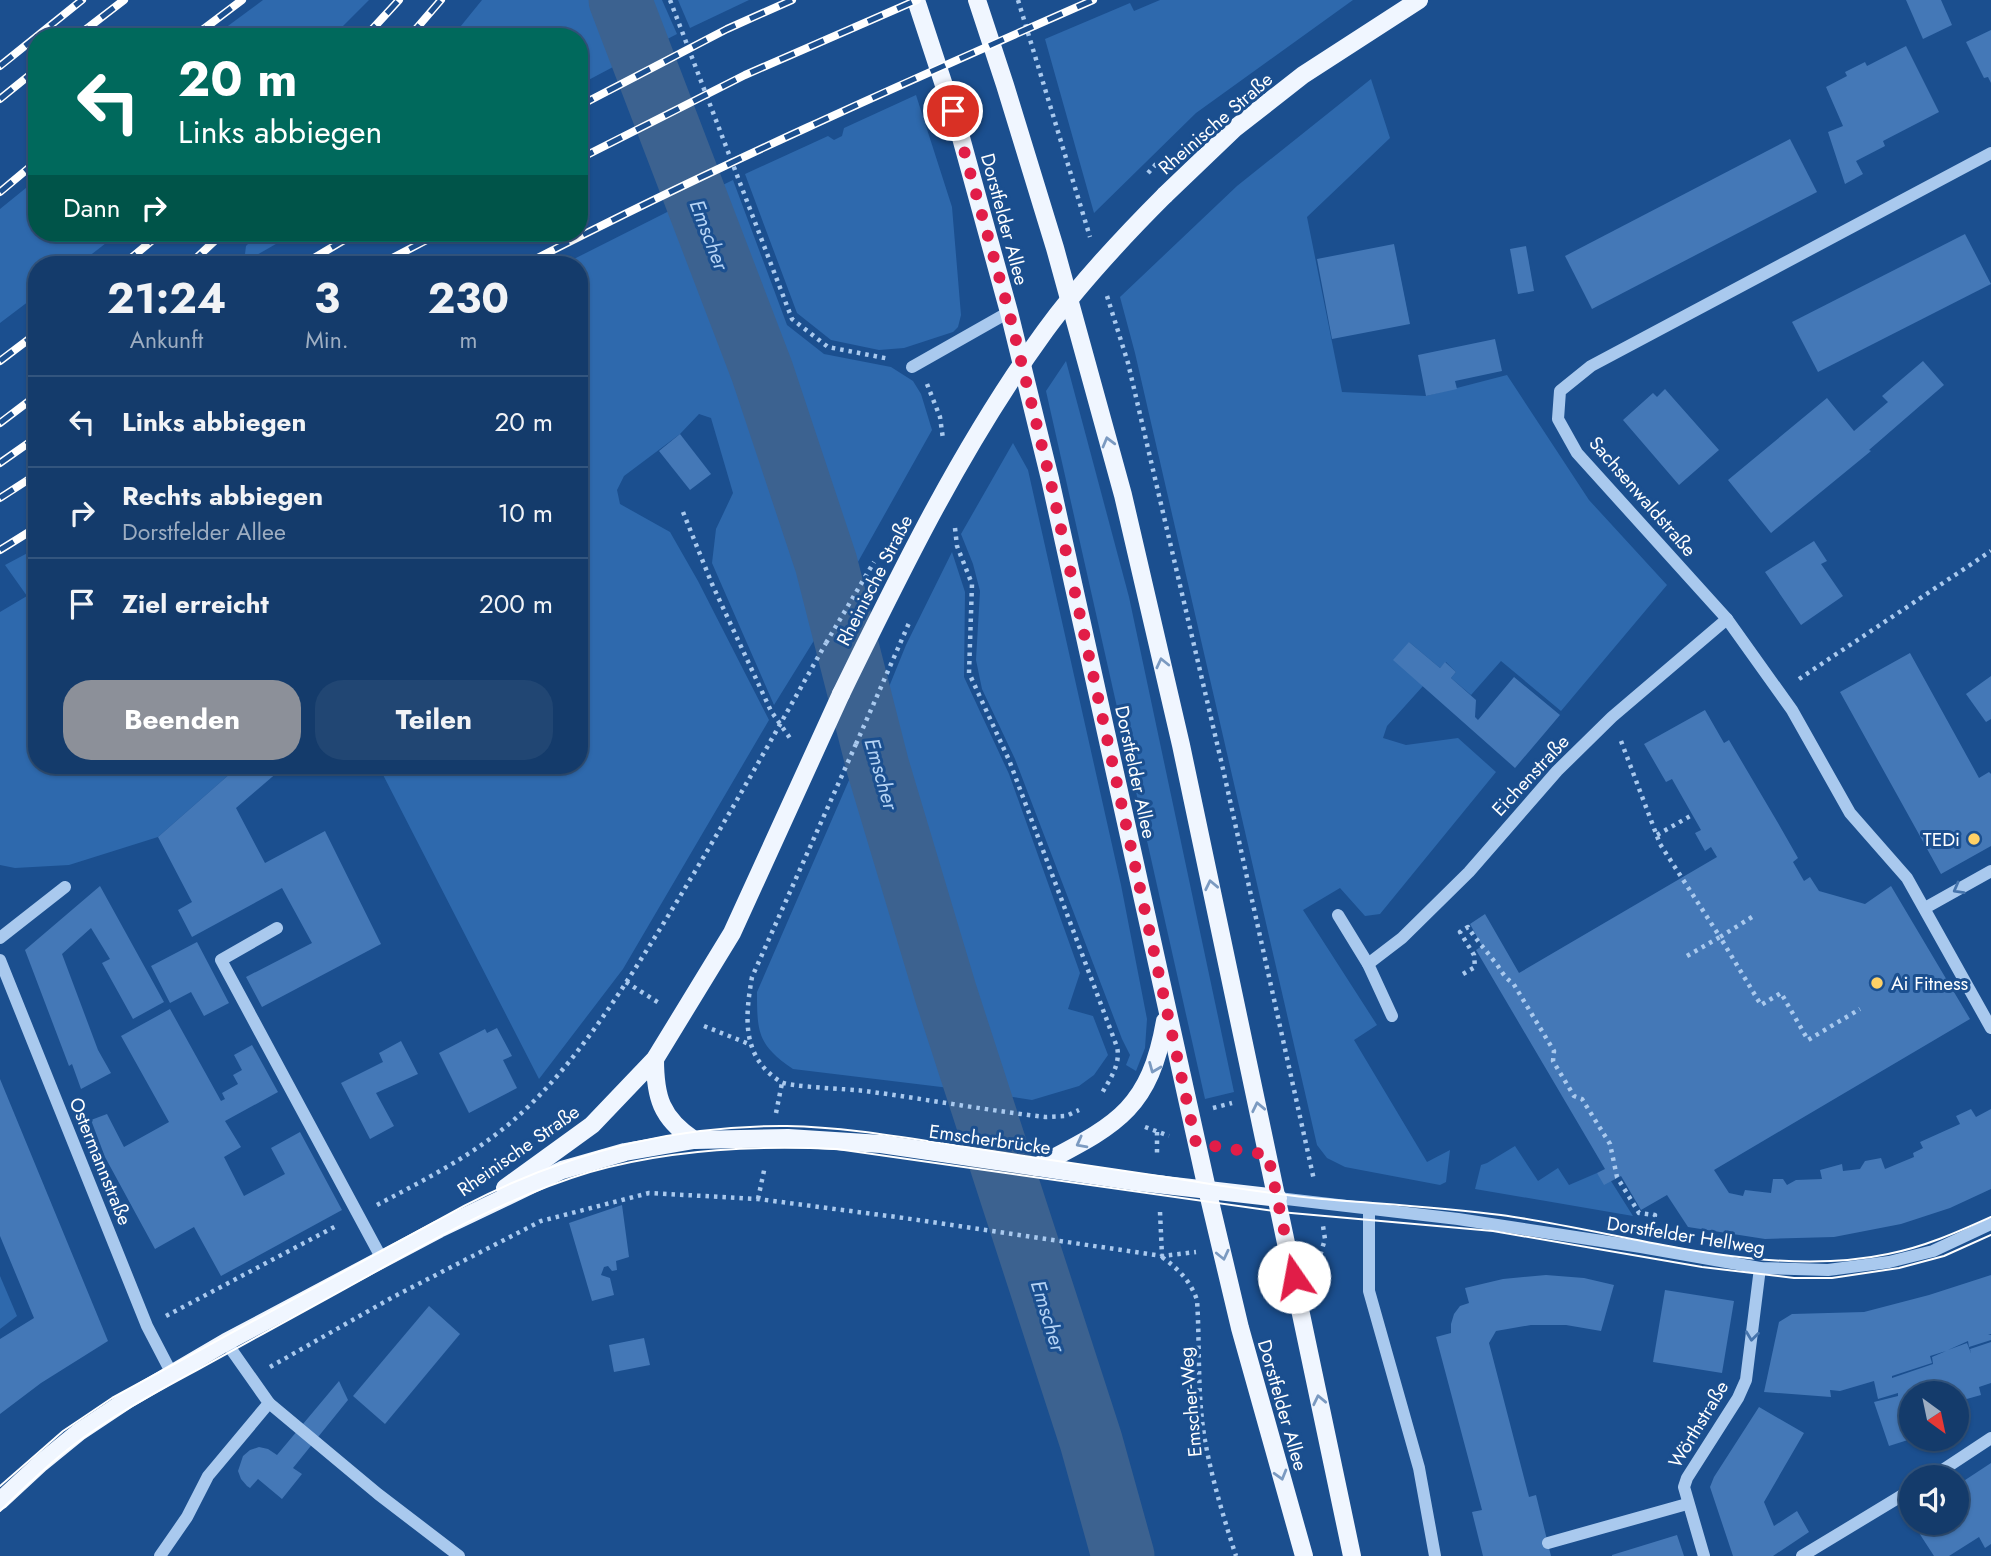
<!DOCTYPE html>
<html lang="de">
<meta charset="utf-8">
<style>
body{margin:0;font-family:Jost,sans-serif;background:#214673;color:#f1f3f6;height:100vh;display:flex;flex-direction:column;font-size:26px;white-space:nowrap}
*{box-sizing:border-box;margin:0}
p{font-size:23px;color:#9dadc1}
.icon{flex:none;width:38px;height:38px;fill:none;stroke:currentColor;stroke-width:2;stroke-linecap:round;stroke-linejoin:round}
.map{position:relative;flex:1;overflow:hidden}
.details{position:absolute;left:28px;top:256px;width:560px;height:518px;display:flex;flex-direction:column;background:#143b6b;border-radius:28px;box-shadow:0 2px 5px #0004,0 0 0 2px #33557e}
.details>*{flex:none}
.banner{position:absolute;left:28px;top:28px;width:560px;height:214px;border-radius:28px;box-shadow:0 2px 5px #0004,0 0 0 2px #33557e;background:#00695c;color:#fff;overflow:hidden}
.needle{width:46px;rotate:147deg}
.fabs{position:absolute;left:1899px;top:1381px;display:grid;gap:14px}
.fabs a{display:grid;place-items:center;width:70px;height:70px;border-radius:50%;background:#143b6b;box-shadow:0 2px 5px #0004,0 0 0 2px #33557e;font-size:35px}
.pin{position:absolute;display:grid;place-items:center;width:60px;height:60px;color:#fff;margin:-30px;border:4px solid #fff;border-radius:50%;box-shadow:0 2px 7px #0007}
.me{position:absolute;width:77px;margin:-38px;rotate:348deg;stroke-linejoin:round;filter:drop-shadow(0 0 5px #0008)}
.turn{display:flex;align-items:center;gap:24px;height:147px;padding:0 35px;font-size:32px}
.turn .icon{width:91px;height:91px;stroke-width:2.5}
.turn b{display:block;font-size:49px;line-height:60px}
.then{display:flex;align-items:center;height:66px;padding:0 35px;background:#0003;gap:14px;font-size:26px}
.eta{display:flex;justify-content:space-evenly;align-items:center;height:119px;text-align:center}
.eta b{font-size:42px;font-weight:700;line-height:49px}
.primary-button{display:flex;gap:14px;margin-top:auto;padding:14px 35px}
.primary-button a{flex:1;height:80px;border-radius:28px;background:#8c9099;color:#fff;font-size:28px;font-weight:700;line-height:80px;text-align:center}
.primary-button a+a{background:#214673;color:#f1f3f6}
ul{padding:0;list-style:none}
li{display:flex;align-items:center;gap:21px;height:91px;padding:0 35px;border-top:2px solid #33557e}
li div{flex:1}
li b{display:block;font-size:26px}
li em{font-style:normal}
.map>svg:first-child{display:block}
.green{fill:#2e69ad}
.lines{fill:none;stroke-linecap:round;stroke-linejoin:round}
.river{stroke:#3c6290;stroke-width:63}
.building{fill:#4478b7;fill-rule:evenodd}
.path{stroke:#a9c9ee;stroke-width:4.5;stroke-dasharray:3.5 5;stroke-linecap:butt}
.minor{stroke:#a9c9ee;stroke-width:12}
.major{stroke:#f0f6ff;stroke-width:18}
.tram{stroke:#fff;stroke-width:2}
.rail-casing{stroke:#fff;stroke-width:8}
.rail{stroke:#1b4f8f;stroke-width:5;stroke-dasharray:16;stroke-linecap:butt}
.path-bridge{stroke:#a9c9ee;stroke-width:4.5;stroke-dasharray:3.5 5;stroke-linecap:butt}
.major-bridge{stroke:#f0f6ff;stroke-width:18}
.oneway{stroke:#7b9ac1}
.oneway2{stroke:#4674ac}
.route{stroke:#e11d48;stroke-width:12;stroke-dasharray:0 21.6}
.poi-dot{fill:#ffd166;stroke:#1b4f8f;stroke-width:2.5}
.labels{text-anchor:middle;stroke-width:6;stroke-linejoin:round;paint-order:stroke}
.street-label{font-size:19px;fill:#fff;stroke:#1b4f8f}
.poi-label{font-size:19px;fill:#fff;stroke:#1b4f8f;text-anchor:end}
.water-label{font-size:21px;font-style:italic;fill:#b5d3f5;stroke:#1b4f8f}
</style>
<div class="map">
<svg width="1991" height="1556" viewBox="0 0 1991 1556">
<rect width="100%" height="100%" fill="#1b4f8f"/>
<!-- green -->
<g class="green">
<path d="M263,0H369L332,37H213Z"/>
<path d="M482,0H604L630,58L579,85V37H452Z"/>
<path d="M629,0H662L677,34L650,48Z"/>
<path d="M678,0H749L690,28Z"/>
<path d="M1160,0H1353L1196,113L1094,213L1045,39L1130,3L1134,11Z"/>
<path d="M1371,79L1390,138L1307,217L1342,392L1426,396L1507,375L1589,500L1667,585L1561,711L1501,661L1471,695L1451,678L1456,672L1446,662L1440,668L1409,642L1423,686L1387,726L1383,738L1406,745L1458,738L1496,772L1380,914L1365,916L1340,888L1303,910L1377,1025L1354,1040L1427,1162L1450,1150L1446,1182L1440,1185L1345,1167L1327,1158L1317,1145L1135,353L1120,297L1237,186Z"/>
<path d="M916,95L952,207L961,315L958,327L953,332L904,348L879,350L831,340L797,313L745,174L828,136L834,140L842,136L844,128Z"/>
<path d="M37,179V233H119L79,264H37V295L0,323V209Z"/>
<path d="M733,180L787,325L824,354L891,367L913,381L921,394L932,430L845,585L702,195Z"/>
<path d="M687,202L831,613L774,705L712,563L716,529L733,493L711,418L699,414L680,434L624,476L617,490L620,504L670,532L698,581L769,720L623,969L539,1079L378,765H579V264H564Z"/>
<path d="M259,233H295L255,256L245,254L246,246Z"/>
<path d="M1066,361L1129,597L1234,1092L1205,1099L1046,391Z"/>
<path d="M1013,443L1028,470L1121,885L1147,1019L1145,1048L1136,1071L1126,1065L1130,1055L1122,1039L1015,759L982,689L976,660L980,591L973,564L961,534Z"/>
<path d="M37,548V765H240L158,837L69,865L15,868L0,865V612L27,596L5,565Z"/>
<path d="M952,552L965,592L964,677L1009,774L1080,973L1068,1009L1093,1016L1108,1055L1094,1075L1079,1086L1032,1100L993,1094L955,991L916,833L880,709L906,645Z"/>
<path d="M866,741L914,903L913,923L966,1090L793,1069C758,1045 757,1033 757,992Z"/>
<path d="M1515,1146L1538,1181L1558,1168L1569,1185L1597,1173L1611,1181L1633,1216L1475,1189L1481,1165L1487,1163Z"/>
<path d="M0,1276L17,1316L0,1329Z"/>
</g>
<g class="lines">
<!-- river -->
<path class="river" d="M620,0L762,371L826,563L878,767L946,994L1091,1441L1123,1556"/>
</g>
<!-- building -->
<g class="building">
<path d="M1906,0H1941L1952,25L1923,39Z"/>
<path d="M1991,30V83L1988,77L1984,78L1966,42Z"/>
<path d="M1906,46L1939,112L1883,141L1885,146L1856,161L1863,174L1845,184L1828,132L1843,126L1826,87L1847,76L1845,72L1865,62L1867,66Z"/>
<path d="M1790,139L1817,192L1592,309L1565,256Z"/>
<path d="M1965,234L1991,284L1818,372L1792,322Z"/>
<path d="M1394,244L1410,324L1332,339L1317,259Z"/>
<path d="M1526,246L1534,291L1518,294L1510,249Z"/>
<path d="M1495,339L1502,371L1455,381L1457,389L1426,396L1418,355Z"/>
<path d="M1923,361L1944,385L1869,450L1871,451L1771,533L1728,480L1827,398L1854,431L1888,402L1882,396Z"/>
<path d="M1665,389L1719,450L1679,485L1623,420L1653,393L1657,397Z"/>
<path d="M680,434L711,474L690,490L659,451Z"/>
<path d="M1814,541L1827,561L1821,564L1843,596L1801,625L1765,572Z"/>
<path d="M1409,642L1440,668L1445,662L1456,672L1451,678L1476,700L1475,717L1478,720L1514,677L1560,715L1515,768L1393,660Z"/>
<path d="M1910,653L1979,778L1989,772L1991,774V846L1941,874L1840,692Z"/>
<path d="M1991,676V719L1986,722L1966,694Z"/>
<path d="M1705,710L1724,743L1729,740L1778,823L1798,858L1793,862L1804,881L1810,877L1819,891L1865,904L1891,886L1970,1019L1714,1170L1729,1193L1743,1196L1745,1190L1771,1193L1773,1179H1783L1787,1185L1796,1180L1822,1179L1820,1170L1842,1164L1843,1171L1860,1169L1865,1161L1881,1158L1885,1169L1914,1157L1913,1153L1923,1148L1920,1142L1960,1124L1956,1116L1971,1109L1976,1117L1991,1109V1189L1950,1208L1901,1224L1834,1237L1765,1239L1688,1227L1667,1195L1641,1210L1621,1176L1604,1185L1597,1173L1605,1169L1476,950L1482,946L1470,924L1485,914L1519,973L1717,857L1711,847L1705,851L1695,833L1701,830L1672,779L1666,782L1644,744Z"/>
<path d="M240,765H286L236,808L265,863L325,831L381,944L262,1007L246,977L312,943L282,888L192,937L178,910L192,902L158,837Z"/>
<path d="M100,886L164,1002L133,1019L102,963L110,959L91,928L62,954L98,1050L111,1073L81,1089L72,1064L69,1066L25,950Z"/>
<path d="M197,942L229,1003L204,1016L191,992L170,1003L151,966Z"/>
<path d="M170,1009L221,1101L225,1099L222,1093L238,1084L233,1075L242,1070L234,1055L252,1045L278,1092L225,1121L241,1147L224,1157L244,1196L285,1174L271,1148L300,1132L342,1210L221,1276L194,1227L155,1249L105,1157L91,1120L107,1114L124,1147L169,1122L121,1036Z"/>
<path d="M497,1028L512,1056L503,1060L517,1088L469,1113L439,1053L485,1029L487,1033Z"/>
<path d="M401,1041L418,1074L376,1093L394,1126L370,1139L341,1083L383,1062L379,1053Z"/>
<path d="M0,1079L108,1341L41,1383L0,1414V1339L34,1318L0,1236Z"/>
<path d="M622,1205L629,1257L616,1261L617,1270L612,1271L608,1266L604,1267L601,1275L610,1278L614,1295L592,1301L569,1223Z"/>
<path d="M1546,1275L1584,1278L1614,1285L1601,1331L1566,1325H1531L1496,1331L1489,1343L1529,1497L1536,1495L1551,1556H1483L1472,1512L1482,1510L1436,1337L1451,1333V1324L1454,1314L1460,1306L1469,1303L1465,1288L1503,1279Z"/>
<path d="M1991,1275V1334L1988,1335H1991V1340L1969,1347L1968,1341L1948,1350L1967,1343L1971,1353L1970,1349L1991,1342V1383L1979,1387L1981,1395L1956,1402V1393H1911V1439L1889,1446L1874,1402L1898,1396V1393L1878,1399L1874,1381L1840,1391L1830,1390L1831,1397L1764,1392L1779,1322L1792,1314L1864,1312L1929,1295ZM1946,1351L1932,1357L1933,1364L1892,1378V1376L1932,1363L1930,1356Z"/>
<path d="M1665,1290L1734,1301L1722,1373L1653,1362Z"/>
<path d="M429,1306L460,1334L385,1424L353,1396Z"/>
<path d="M644,1338L650,1365L614,1372L609,1345Z"/>
<path d="M339,1381L348,1400L293,1468L302,1474L282,1499L258,1479L250,1488L247,1486L241,1479L238,1471L243,1456L250,1450L259,1447L268,1449L277,1455Z"/>
<path d="M1759,1407L1804,1433L1764,1502L1774,1526L1797,1511L1809,1532L1773,1556H1733L1710,1487L1714,1477Z"/>
<path d="M1991,1463V1544L1985,1548L1979,1537L1949,1556H1934L1912,1522H1956V1486Z"/>
<path d="M1677,1535L1684,1556H1612V1555Z"/>
</g>
<g class="lines">
<!-- path -->
<g class="path">
<path d="M670,0L792,319L828,347L890,359"/>
<path d="M1018,0L1090,237"/>
<path d="M1107,296L1128,363L1223,769L1314,1180"/>
<path d="M927,384L940,417L943,439"/>
<path d="M683,512L712,584L771,711L792,741"/>
<path d="M955,528L957,546L972,584L969,673L1009,760L1117,1047C1121,1064 1110,1079 1102,1093"/>
<path d="M1799,679L1991,551"/>
<path d="M1621,741L1660,844L1720,937L1752,917"/>
<path d="M856,744L752,977C745,1017 741,1057 781,1082C789,1087 850,1089 865,1091C925,1099 985,1110 1045,1117L1066,1116L1079,1110"/>
<path d="M1657,835L1692,815"/>
<path d="M1687,956L1720,937L1761,1005L1781,993L1808,1040L1860,1009"/>
<path d="M1463,974L1475,967L1474,955L1460,932L1468,927C1476,940 1485,949 1494,961C1501,969 1503,977 1513,983L1554,1051L1553,1061L1574,1096L1582,1099L1610,1144L1617,1177L1639,1213L1655,1215L1653,1227"/>
<path d="M626,982L659,1003"/>
<path d="M704,1026L749,1044"/>
<path d="M1213,1108L1232,1103"/>
<path d="M776,1113L782,1083"/>
<path d="M1145,1127L1169,1136"/>
<path d="M1157,1132V1157"/>
<path d="M758,1199L765,1166"/>
<path d="M377,1205C426,1179 474,1155 516,1118C572,1068 615,1001 655,937C715,841 770,742 826,643"/>
<path d="M1160,1212L1162,1256"/>
<path d="M1313,1255L1320,1256L1325,1239L1323,1226"/>
<path d="M1162,1257C1178,1269 1190,1280 1197,1300C1200,1345 1197,1390 1204,1435C1211,1476 1223,1516 1236,1556"/>
<path d="M166,1316L338,1225"/>
<path d="M270,1367L393,1297L541,1221L649,1193L758,1199L904,1218L1162,1256L1196,1252"/>
</g>
<!-- minor -->
<g class="minor">
<path d="M1991,153L1591,366L1560,391L1558,419L1577,453L1727,619L1792,710L1850,813L1907,878L1991,1028"/>
<path d="M912,367L1009,312"/>
<path d="M1925,908L1991,871"/>
<path d="M1338,915L1368,964L1392,1016"/>
<path d="M277,928L221,960L382,1259"/>
<path d="M0,938L65,887"/>
<path d="M0,960L147,1326L172,1374"/>
<path d="M1368,964L1402,938L1469,872L1557,771L1612,717L1727,619"/>
<path d="M1278,1198L1458,1219L1641,1247L1760,1268L1828,1270L1889,1262L1933,1251L1991,1224"/>
<path d="M1369,1210V1291L1419,1468L1435,1556"/>
<path d="M269,1403L378,1494L459,1556"/>
<path d="M1932,1477L1991,1438"/>
<path d="M1548,1543L1687,1504"/>
<path d="M160,1556L187,1517L208,1476L269,1403L226,1342"/>
<path d="M1704,1556L1684,1487L1687,1478L1738,1398L1746,1380L1760,1268"/>
<path d="M1802,1556L1911,1490"/>
</g>
<!-- major -->
<g class="major">
<path d="M916,0L960,134L1009,312L1050,479L1207,1189L1240,1328L1304,1556"/>
<path d="M977,0L1005,85L1055,248L1123,495L1181,745L1352,1556"/>
<path d="M1165,195L1234,129L1303,75L1419,0"/>
<path d="M655,1059C655,1097 661,1118 694,1140"/>
<path d="M1036,1167C1113,1126 1149,1113 1165,1021"/>
<path d="M505,1188L592,1125L655,1059L732,933L841,694"/>
<path d="M0,1501L41,1463L79,1432L127,1400L226,1342L439,1229L562,1170L625,1152L694,1140L788,1138L881,1144L1139,1182L1278,1198"/>
</g>
<!-- tram -->
<g class="tram">
<path d="M0,1486L63,1431L112,1398L464,1206C565,1153 673,1125 787,1126C847,1127 906,1138 966,1147C1030,1157 1095,1167 1159,1176C1213,1184 1268,1194 1322,1199C1382,1204 1442,1207 1501,1215C1624,1232 1765,1280 1888,1254C1924,1247 1958,1232 1991,1217"/>
<path d="M0,1511C23,1489 46,1466 71,1447C110,1417 154,1393 197,1370C241,1346 284,1322 328,1298C412,1252 497,1200 590,1172C670,1149 755,1145 837,1149L1280,1212L1493,1231L1702,1267L1794,1278H1832L1899,1268L1944,1256L1991,1235"/>
</g>
<defs>
<g id="rail">
<path d="M76,37L124,0"/>
<path d="M193,37L242,0"/>
<path d="M365,37L399,0"/>
<path d="M409,37L441,0"/>
<path d="M0,66L82,0"/>
<path d="M0,99L37,69"/>
<path d="M579,106L727,29L792,0"/>
<path d="M579,159L745,75L917,0"/>
<path d="M0,192L37,161"/>
<path d="M124,264L161,233"/>
<path d="M190,264L223,233"/>
<path d="M304,264L356,233"/>
<path d="M381,264L440,233"/>
<path d="M526,264C711,168 902,84 1093,0"/>
<path d="M0,361L37,333"/>
<path d="M0,423L37,395"/>
<path d="M0,463L37,437"/>
<path d="M0,498L37,474"/>
<path d="M0,550L37,527"/>
</g>
</defs>
<!-- rail casing -->
<use href="#rail" class="rail-casing"/>
<!-- rail -->
<use href="#rail" class="rail"/>
<!-- path-bridge -->
<g class="path-bridge">
<path d="M1148,173L1157,163"/>
<path d="M826,643L874,562"/>
<path d="M856,744L909,623"/>
</g>
<!-- major-bridge -->
<path class="major-bridge" d="M841,694C902,569 963,444 1045,331C1080,283 1122,238 1165,195"/>
</g>
<!-- one-way arrows -->
<defs><path id="oneway-chevron" d="M-2-3.5L2.5 0L-2 3.5" fill="none" stroke-width="1.6" stroke-linecap="round" stroke-linejoin="round" transform="scale(1.75)"/></defs>
<g class="oneway">
<use href="#oneway-chevron" transform="translate(1108 442) rotate(-105)"/>
<use href="#oneway-chevron" transform="translate(1162 663) rotate(-103)"/>
<use href="#oneway-chevron" transform="translate(1211 885) rotate(-102)"/>
<use href="#oneway-chevron" transform="translate(1154 1068) rotate(112)"/>
<use href="#oneway-chevron" transform="translate(1258 1107) rotate(-102)"/>
<use href="#oneway-chevron" transform="translate(1081 1143) rotate(152)"/>
<use href="#oneway-chevron" transform="translate(1223 1255) rotate(77)"/>
<use href="#oneway-chevron" transform="translate(1319 1400) rotate(-102)"/>
<use href="#oneway-chevron" transform="translate(1281 1475) rotate(74)"/>
</g>
<g class="oneway2">
<use href="#oneway-chevron" transform="translate(1958 889) rotate(151)"/>
<use href="#oneway-chevron" transform="translate(1752 1336) rotate(97)"/>
</g>
<g class="lines">
<!-- route -->
<path class="route" d="M953,111L1009,312L1050,479L1196,1143L1268,1155L1294,1277"/>
</g>
<!-- markers -->
<g class="poi-dot">
<circle cx="1974" cy="839" r="7"/>
<circle cx="1877" cy="983" r="7"/>
</g>
<g class="labels">
<!-- street labels -->
<g class="street-label">
<text transform="translate(1215 123) rotate(-41)" y="7">Rheinische Straße</text>
<text transform="translate(1005 219) rotate(75)" y="7">Dorstfelder Allee</text>
<text transform="translate(1643 496) rotate(49)" y="7">Sachsenwaldstraße</text>
<text transform="translate(874 580) rotate(-63)" y="7">Rheinische Straße</text>
<text transform="translate(1136 772) rotate(78)" y="7">Dorstfelder Allee</text>
<text transform="translate(1530 775) rotate(-47)" y="7">Eichenstraße</text>
<text transform="translate(990 1139) rotate(8)" y="7">Emscherbrücke</text>
<text transform="translate(518 1150) rotate(-35)" y="7">Rheinische Straße</text>
<text transform="translate(101 1161) rotate(68)" y="7">Ostermannstraße</text>
<text transform="translate(1686 1235) rotate(9)" y="7">Dorstfelder Hellweg</text>
<text transform="translate(1190 1402) rotate(-95)" y="7">Emscher-Weg</text>
<text transform="translate(1283 1405) rotate(74)" y="7">Dorstfelder Allee</text>
<text transform="translate(1698 1424) rotate(-59)" y="7">Wörthstraße</text>
</g>
<!-- poi labels -->
<g class="poi-label">
<text x="1960" y="846">TEDi</text>
<text x="1891" y="990" text-anchor="start">Ai Fitness</text>
</g>
<!-- water labels -->
<g class="water-label">
<text transform="translate(709 235) rotate(69)" y="7">Emscher</text>
<text transform="translate(881 774) rotate(74)" y="7">Emscher</text>
<text transform="translate(1048 1316) rotate(73)" y="7">Emscher</text>
</g>
</g>
</svg>
<div class="fabs">
<a><svg class="needle" viewBox="-14 -14 28 28"><path d="M0-13l5 13h-10z" fill="#e53935"/><path d="M0 13l5-13h-10z" fill="#9dadc1"/></svg></a>
<a><svg class="icon" aria-label="sound" viewBox="0 0 24 24"><path d="M4 9h4l5-4v14l-5-4H4zM17 9q2 3 0 6"/></svg></a>
</div>
<div class="pin" style="left:953px;top:111px;background:#d93025"><svg class="icon" aria-label="arrive" viewBox="0 0 24 24"><path d="M6 21V4h12l-3 4 3 4H6"/></svg></div>
<svg class="me" style="left:1294px;top:1277px" viewBox="-20 -20 40 40"><circle r="19" fill="#fff"/><path d="M0-13L10 11 0 6-10 11z" fill="#e11d48"/></svg>
<div class="banner">
<div class="turn"><svg class="icon" aria-label="left" viewBox="0 0 24 24"><path d="M17 20v-9H6M10 6l-5 5 5 5"/></svg><div><b>20 m</b>Links abbiegen</div></div>
<div class="then">Dann<svg class="icon" aria-label="right" viewBox="0 0 24 24"><path d="M7 20v-9h11M14 6l5 5-5 5"/></svg></div>
</div>
<section class="details">
<div class="eta">
<div><b>21:24</b><p>Ankunft</p></div>
<div><b>3</b><p>Min.</p></div>
<div><b>230</b><p>m</p></div>
</div>
<ul>
<li><svg class="icon" aria-label="left" viewBox="0 0 24 24"><path d="M17 20v-9H6M10 6l-5 5 5 5"/></svg><div><b>Links abbiegen</b></div><em>20 m</em></li>
<li><svg class="icon" aria-label="right" viewBox="0 0 24 24"><path d="M7 20v-9h11M14 6l5 5-5 5"/></svg><div><b>Rechts abbiegen</b><p>Dorstfelder Allee</p></div><em>10 m</em></li>
<li><svg class="icon" aria-label="arrive" viewBox="0 0 24 24"><path d="M6 21V4h12l-3 4 3 4H6"/></svg><div><b>Ziel erreicht</b></div><em>200 m</em></li>
</ul>
<div class="primary-button"><a>Beenden</a><a>Teilen</a></div>
</section>
</div>
